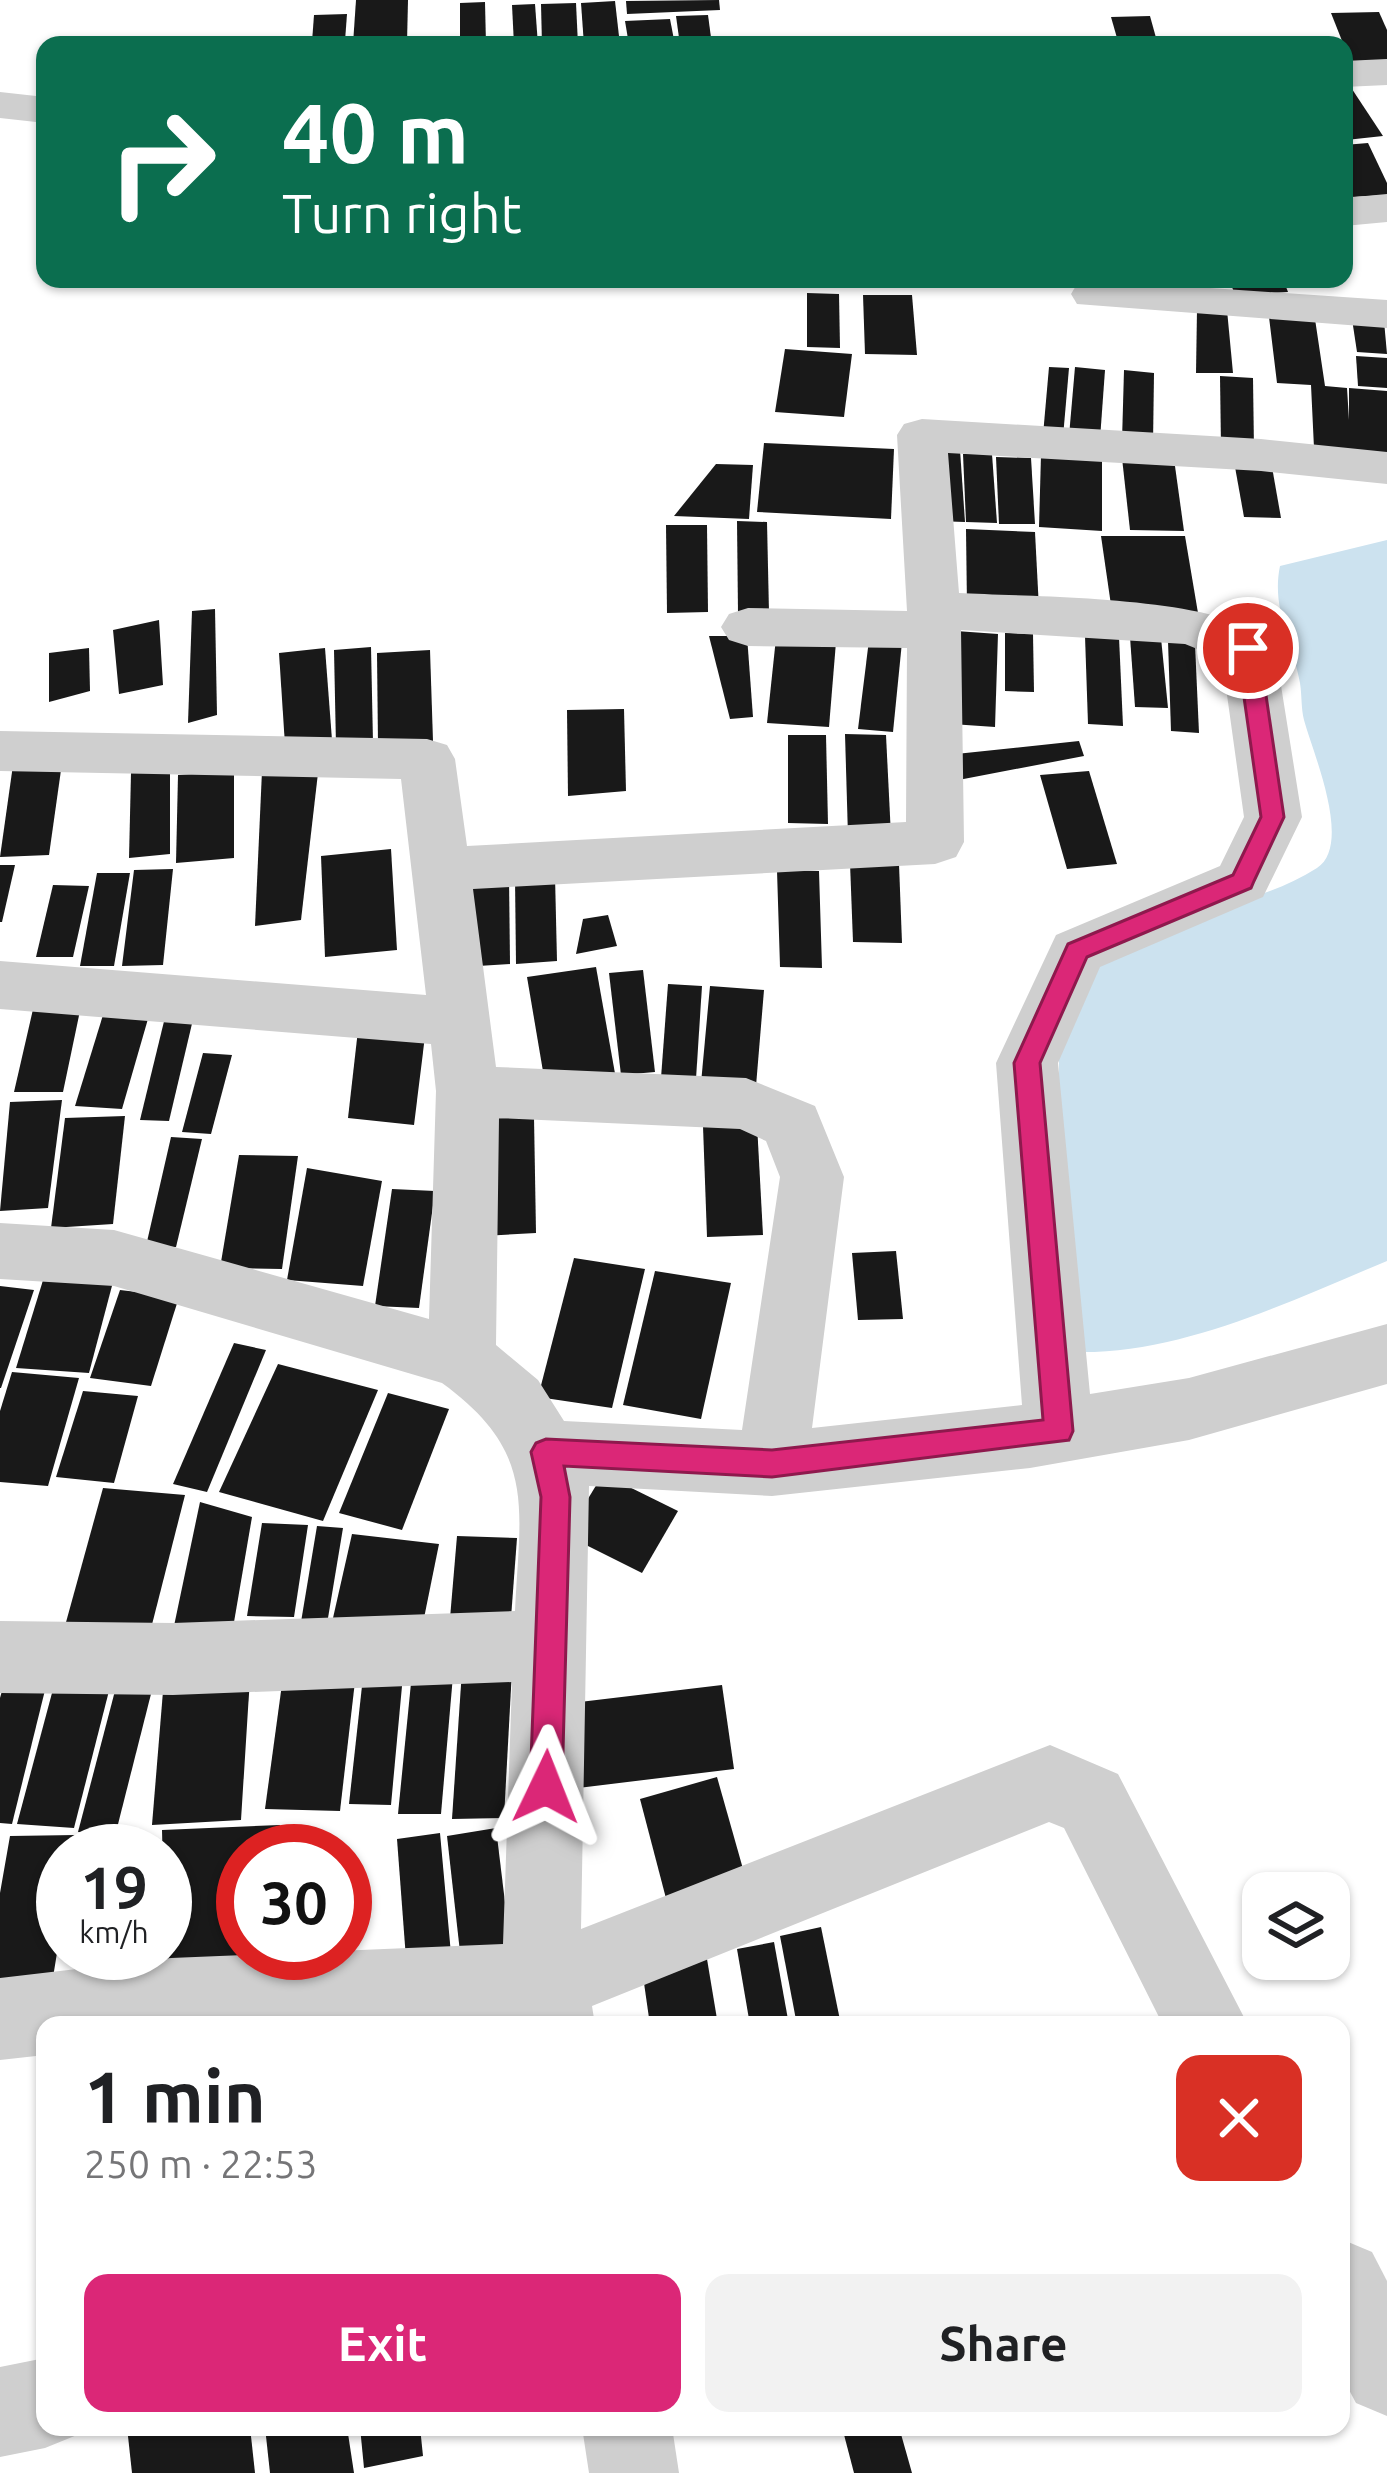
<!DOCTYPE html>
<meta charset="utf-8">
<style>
body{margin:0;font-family:Ubuntu,sans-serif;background:#f2f2f2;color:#202124;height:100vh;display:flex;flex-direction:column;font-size:45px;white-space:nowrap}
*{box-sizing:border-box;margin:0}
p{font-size:39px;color:#757577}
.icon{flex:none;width:66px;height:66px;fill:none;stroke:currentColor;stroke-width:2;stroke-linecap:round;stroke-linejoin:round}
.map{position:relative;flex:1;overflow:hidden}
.drawer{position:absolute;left:36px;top:2016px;width:1314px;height:420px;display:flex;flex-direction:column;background:#fff;border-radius:24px;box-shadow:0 3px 9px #0004}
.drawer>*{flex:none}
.banner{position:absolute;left:36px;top:36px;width:1317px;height:252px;border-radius:24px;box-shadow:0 3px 9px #0004;background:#0b6e4f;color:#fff;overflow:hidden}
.fabs{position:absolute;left:1242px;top:1872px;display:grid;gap:24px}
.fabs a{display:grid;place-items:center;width:108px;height:108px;border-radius:24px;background:#fff;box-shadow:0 3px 9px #0004;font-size:60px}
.speed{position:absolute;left:36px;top:1824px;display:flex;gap:24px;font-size:60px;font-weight:700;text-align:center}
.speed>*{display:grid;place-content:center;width:156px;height:156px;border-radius:50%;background:#fff;box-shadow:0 3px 9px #0004;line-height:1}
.speed small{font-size:30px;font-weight:400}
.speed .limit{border:18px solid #d22;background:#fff;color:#111}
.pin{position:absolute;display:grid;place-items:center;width:102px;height:102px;color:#fff;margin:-51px;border:6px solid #fff;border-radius:50%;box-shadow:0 3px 12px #0007}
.me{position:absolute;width:132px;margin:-66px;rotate:2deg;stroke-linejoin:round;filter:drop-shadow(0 0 9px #0008)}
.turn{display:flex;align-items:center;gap:42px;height:252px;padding:0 48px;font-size:54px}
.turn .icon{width:156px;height:156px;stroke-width:2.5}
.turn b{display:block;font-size:84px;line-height:102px}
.round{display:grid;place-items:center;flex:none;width:126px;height:126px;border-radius:24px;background:#f2f2f2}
.headline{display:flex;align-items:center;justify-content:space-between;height:204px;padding:0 48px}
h1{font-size:72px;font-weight:700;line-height:90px}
.primary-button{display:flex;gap:24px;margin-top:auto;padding:24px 48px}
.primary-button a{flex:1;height:138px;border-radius:24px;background:#db2777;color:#fff;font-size:48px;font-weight:700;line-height:138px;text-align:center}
.primary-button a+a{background:#f2f2f2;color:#202124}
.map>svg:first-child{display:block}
.water{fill:#cce2ef}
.building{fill:#191919}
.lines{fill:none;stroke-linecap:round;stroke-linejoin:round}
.minor{fill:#cfcfcf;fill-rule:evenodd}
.route{fill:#db2777;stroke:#8e194d;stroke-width:3}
</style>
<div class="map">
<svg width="1387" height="2473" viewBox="0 0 1387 2473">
<rect width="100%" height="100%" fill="#fff"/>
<!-- water -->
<path class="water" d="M1387,540V1261C1290,1301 1181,1355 1074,1352L1059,1103V1001L1066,985C1099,965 1134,936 1170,923C1219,905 1272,897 1317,868C1353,845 1313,753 1304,720C1301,708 1302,696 1300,683C1293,643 1271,609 1280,566Z"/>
<!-- building -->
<g class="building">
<path d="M356,0H408L407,43L353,44Z"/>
<path d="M719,0L720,10L627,14L626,1Z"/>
<path d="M615,1L620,45H584L581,3Z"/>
<path d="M485,2L486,45H460V3Z"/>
<path d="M576,3L578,45H542L541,4Z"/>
<path d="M535,4L538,45H514L512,5Z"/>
<path d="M1379,12L1387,30V61H1350L1331,13Z"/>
<path d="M347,14L345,41L312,42L314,15Z"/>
<path d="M708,15L712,45H680L676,16Z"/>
<path d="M1150,16L1158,45H1119L1111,17Z"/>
<path d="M670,19L675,45H629L625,21Z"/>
<path d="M1344,83H1348L1383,136L1346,140Z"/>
<path d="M1368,143L1387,183V195L1351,197L1344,181V145Z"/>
<path d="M1229,279H1283L1288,292L1235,295Z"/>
<path d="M807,293L839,294L840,348L807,347Z"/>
<path d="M863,295H912L917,355L865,354Z"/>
<path d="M1197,309L1227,310L1233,373H1196Z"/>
<path d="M1269,317L1315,319L1325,386L1347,388L1349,420V388L1387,391V459L1314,448L1311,385L1277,383Z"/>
<path d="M1352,319L1384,321L1387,354L1357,352Z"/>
<path d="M785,349L852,354L844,417L775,412Z"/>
<path d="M1356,356L1387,358V388L1358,386Z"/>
<path d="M1049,367L1069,368L1063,437L1043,435Z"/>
<path d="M1075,367L1105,370L1100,439L1069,436Z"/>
<path d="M1124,370L1154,373L1153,444L1122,441Z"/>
<path d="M1220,376L1253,378L1254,450L1221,447Z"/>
<path d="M764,443L894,449L891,519L757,512Z"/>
<path d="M931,449L960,450L965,522L935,521Z"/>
<path d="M963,454H992L997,523L966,522Z"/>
<path d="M1041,455L1102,459V531L1039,527Z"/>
<path d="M996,457L1031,458L1035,524H999Z"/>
<path d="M1122,458L1174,459L1184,531L1130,530Z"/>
<path d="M716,464L753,465L749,519L674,516Z"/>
<path d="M1235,467H1272L1281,518L1244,517Z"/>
<path d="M737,521L767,522L769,613H738Z"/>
<path d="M666,525H707L708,612L667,613Z"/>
<path d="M966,529L1035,532L1039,609L967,607Z"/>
<path d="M1101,536H1185L1198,613L1112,612Z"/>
<path d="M215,609L217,715L188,723L192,611Z"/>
<path d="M159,620L163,685L119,694L113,630Z"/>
<path d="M942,630L998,634L995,727L937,723Z"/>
<path d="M1005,633L1033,634L1034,692L1005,691Z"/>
<path d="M709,636H747L753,717L730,719Z"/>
<path d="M1085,636L1119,637L1123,726L1088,724Z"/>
<path d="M1130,637L1161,638L1168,708L1135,707Z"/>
<path d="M776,638L836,642L829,727L767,723Z"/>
<path d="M869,640L902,642L893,732L858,729Z"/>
<path d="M1168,641L1195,644L1199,733L1171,731Z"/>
<path d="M371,647L373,743L336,746L334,650Z"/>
<path d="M89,648L90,691L49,702V653Z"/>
<path d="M325,648L332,740L285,745L279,653Z"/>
<path d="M430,650L433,741L378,745L377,653Z"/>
<path d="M624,709L626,791L568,796L567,710Z"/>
<path d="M845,734L886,735L891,836H848Z"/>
<path d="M788,735H826L828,824L788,823Z"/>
<path d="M1079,741L1084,756L948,782L937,756Z"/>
<path d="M62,763L49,855L0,857L13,765Z"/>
<path d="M170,769V854L129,858L131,773Z"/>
<path d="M234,771V858L176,863L178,775Z"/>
<path d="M262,771L318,773L301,920L255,926Z"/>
<path d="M1089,771L1117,864L1067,869L1040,775Z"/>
<path d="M391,849L397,950L325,957L321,856Z"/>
<path d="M850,863L899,864L902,943L853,942Z"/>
<path d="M0,865H15L2,922H0Z"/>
<path d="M173,869L163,965L122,966L134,870Z"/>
<path d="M777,870L819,871L822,968L780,967Z"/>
<path d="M97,873H130L114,966H80Z"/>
<path d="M555,876L557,961L516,964L515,878Z"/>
<path d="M509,877L510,964L462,967L461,878Z"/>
<path d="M53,885L89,886L73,957H36Z"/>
<path d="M608,915L617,946L576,954L583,919Z"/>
<path d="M596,967L616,1079L546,1089L527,977Z"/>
<path d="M643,970L655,1072L621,1075L609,973Z"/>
<path d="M668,984L702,986L696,1079L661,1078Z"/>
<path d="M710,986L764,990L755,1098L700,1094Z"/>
<path d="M107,1002L152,1005L122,1109L75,1106Z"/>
<path d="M34,1005L81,1006L63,1092H14Z"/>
<path d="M167,1009L195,1011L169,1121L140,1120Z"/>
<path d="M426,1028L414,1125L348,1118L358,1030Z"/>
<path d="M203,1053L232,1055L211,1134L182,1132Z"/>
<path d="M62,1100L48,1208L0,1211L10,1102Z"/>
<path d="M125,1116L113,1224L51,1228L65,1118Z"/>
<path d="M534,1117L536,1233L483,1236L482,1119Z"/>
<path d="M757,1124L763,1235L707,1237L703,1126Z"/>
<path d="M171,1137L202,1139L176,1247L146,1246Z"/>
<path d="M239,1155L298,1156L282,1269L220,1268Z"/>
<path d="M307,1168L382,1181L363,1286L287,1280Z"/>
<path d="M392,1189L435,1191L419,1308L375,1306Z"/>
<path d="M896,1251L903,1319L858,1320L852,1253Z"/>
<path d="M574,1258L645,1269L612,1408L538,1397Z"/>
<path d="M655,1271L731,1283L701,1419L623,1405Z"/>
<path d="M44,1277L113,1282L89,1373L16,1368Z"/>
<path d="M0,1286L34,1290L1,1388H0Z"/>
<path d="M120,1290L179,1297L151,1386L90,1378Z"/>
<path d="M234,1343L266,1350L207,1492L173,1484Z"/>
<path d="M278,1364L378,1390L323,1521L219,1492Z"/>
<path d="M12,1372L79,1378L48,1486L0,1482V1411Z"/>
<path d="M83,1391L138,1396L114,1483L56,1477Z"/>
<path d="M388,1393L449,1409L402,1530L339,1513Z"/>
<path d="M603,1474L678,1511L642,1573L566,1535Z"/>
<path d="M103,1488L185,1495L145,1652L60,1644Z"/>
<path d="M200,1502L252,1517L233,1628L174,1626Z"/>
<path d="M262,1523L308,1525L294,1617L247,1616Z"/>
<path d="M317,1526L343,1528L327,1624L301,1622Z"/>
<path d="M352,1534L439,1544L422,1628L333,1618Z"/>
<path d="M457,1536L517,1538L510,1631L449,1630Z"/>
<path d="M251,1662L241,1820L152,1825L165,1667Z"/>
<path d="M285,1662L357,1664L340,1811L265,1809Z"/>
<path d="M413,1663L454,1664L441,1814H398Z"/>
<path d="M462,1670H512L504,1818L452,1819Z"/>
<path d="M56,1678L111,1683L74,1828L17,1824Z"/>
<path d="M5,1680L47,1682L12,1824L0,1823V1698Z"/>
<path d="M722,1685L734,1769L570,1789L563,1704Z"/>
<path d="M362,1686H402L391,1805L349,1804Z"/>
<path d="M116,1687L152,1690L115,1836L78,1832Z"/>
<path d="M717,1777L747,1883L668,1906L640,1799Z"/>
<path d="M280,1825L279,1851H243V1953H272L270,1981L146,1987L150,1953H165L162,1830Z"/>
<path d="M496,1828L511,1952L461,1961L447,1836Z"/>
<path d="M440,1833L452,1965L407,1972L397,1839Z"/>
<path d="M76,1835L73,1851H63V1916L49,2002L0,2001V1893L10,1836Z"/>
<path d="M821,1927L841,2025H797L780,1936Z"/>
<path d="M774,1942L789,2025H750L737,1949Z"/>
<path d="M707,1959L718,2025H650L642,1969Z"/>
<path d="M127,2427H250L255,2473H132Z"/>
<path d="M265,2427H347L354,2473H270Z"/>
<path d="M360,2427H420L423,2456L364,2468Z"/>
<path d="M842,2427H899L912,2473H854Z"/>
</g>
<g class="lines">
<!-- minor -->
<g class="minor">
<path d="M1387,59V85L1344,87V61Z"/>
<path d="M0,92L45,97V123L0,118Z"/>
<path d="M1387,194V222L1344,226V198Z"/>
<path d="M1094,280L1387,300V328L1077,304L1071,294L1077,284Z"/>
<path d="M922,419L1261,439L1387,452V484L1261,471L948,453L959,593C1023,597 1243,594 1275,648L1302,817L1263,897L1100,967L1058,1063L1090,1394L1189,1378L1387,1324V1384L1189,1440L1030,1468L772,1496L589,1486L581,1929L1050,1745L1118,1774L1248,2025H1163L1064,1828L1049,1822L592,2006L595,2025H45V2055L0,2060V1978L171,1958L503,1944L512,1682L173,1695L0,1693V1621L173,1623L515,1611C520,1506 537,1452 442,1383L114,1286L0,1279V1223L114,1230L429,1319L436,1091L431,1044L0,1009V961L426,995L401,779L0,771V731L427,739L447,745L455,759L467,846L906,822L907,648L748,646L729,640L721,627L729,614L748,608L907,611L897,435L904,424ZM961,630L1185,644L1222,659L1244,817L1220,866L1056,935L996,1063L1022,1405L812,1428L844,1177L815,1106L746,1078L496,1067L473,889L935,864L956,857L964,842ZM499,1118L740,1129L766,1141L780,1177L742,1430L564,1421L538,1380L496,1345Z"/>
<path d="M1341,2239L1372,2252L1387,2281V2416L1356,2403L1341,2375Z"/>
<path d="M45,2358V2427H80L77,2435L45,2448L0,2457V2367Z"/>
<path d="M582,2427H672L679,2473H589Z"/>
</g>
</g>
<!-- route -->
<path class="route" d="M1248,641L1259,648L1284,817L1254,881L1251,888L1087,957L1040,1063L1073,1431L1069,1440L772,1477L564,1466L570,1497L562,1787L558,1799L546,1803L535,1799L530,1787L541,1497L531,1452L536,1443L546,1439L772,1450L1043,1420L1014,1063L1068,944L1233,875L1261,817L1237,648Z"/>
</svg>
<div class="fabs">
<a><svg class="icon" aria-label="layers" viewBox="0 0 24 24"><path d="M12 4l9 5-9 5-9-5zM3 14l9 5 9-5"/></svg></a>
</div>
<div class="speed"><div>19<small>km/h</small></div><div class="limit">30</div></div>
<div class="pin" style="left:1248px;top:648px;background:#d93025"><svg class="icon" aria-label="arrive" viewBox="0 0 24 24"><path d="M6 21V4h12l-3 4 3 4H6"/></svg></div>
<svg class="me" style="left:546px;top:1787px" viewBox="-20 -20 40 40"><path d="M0-17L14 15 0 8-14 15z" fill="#db2777" stroke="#fff" stroke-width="4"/></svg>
<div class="banner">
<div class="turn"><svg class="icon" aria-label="right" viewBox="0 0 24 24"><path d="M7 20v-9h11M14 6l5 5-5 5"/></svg><div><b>40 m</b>Turn right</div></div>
</div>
<section class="drawer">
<div class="headline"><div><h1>1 min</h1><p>250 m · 22:53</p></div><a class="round" style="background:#d93025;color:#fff"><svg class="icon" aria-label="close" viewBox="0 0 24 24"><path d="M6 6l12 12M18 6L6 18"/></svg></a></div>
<div class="primary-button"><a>Exit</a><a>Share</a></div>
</section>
</div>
